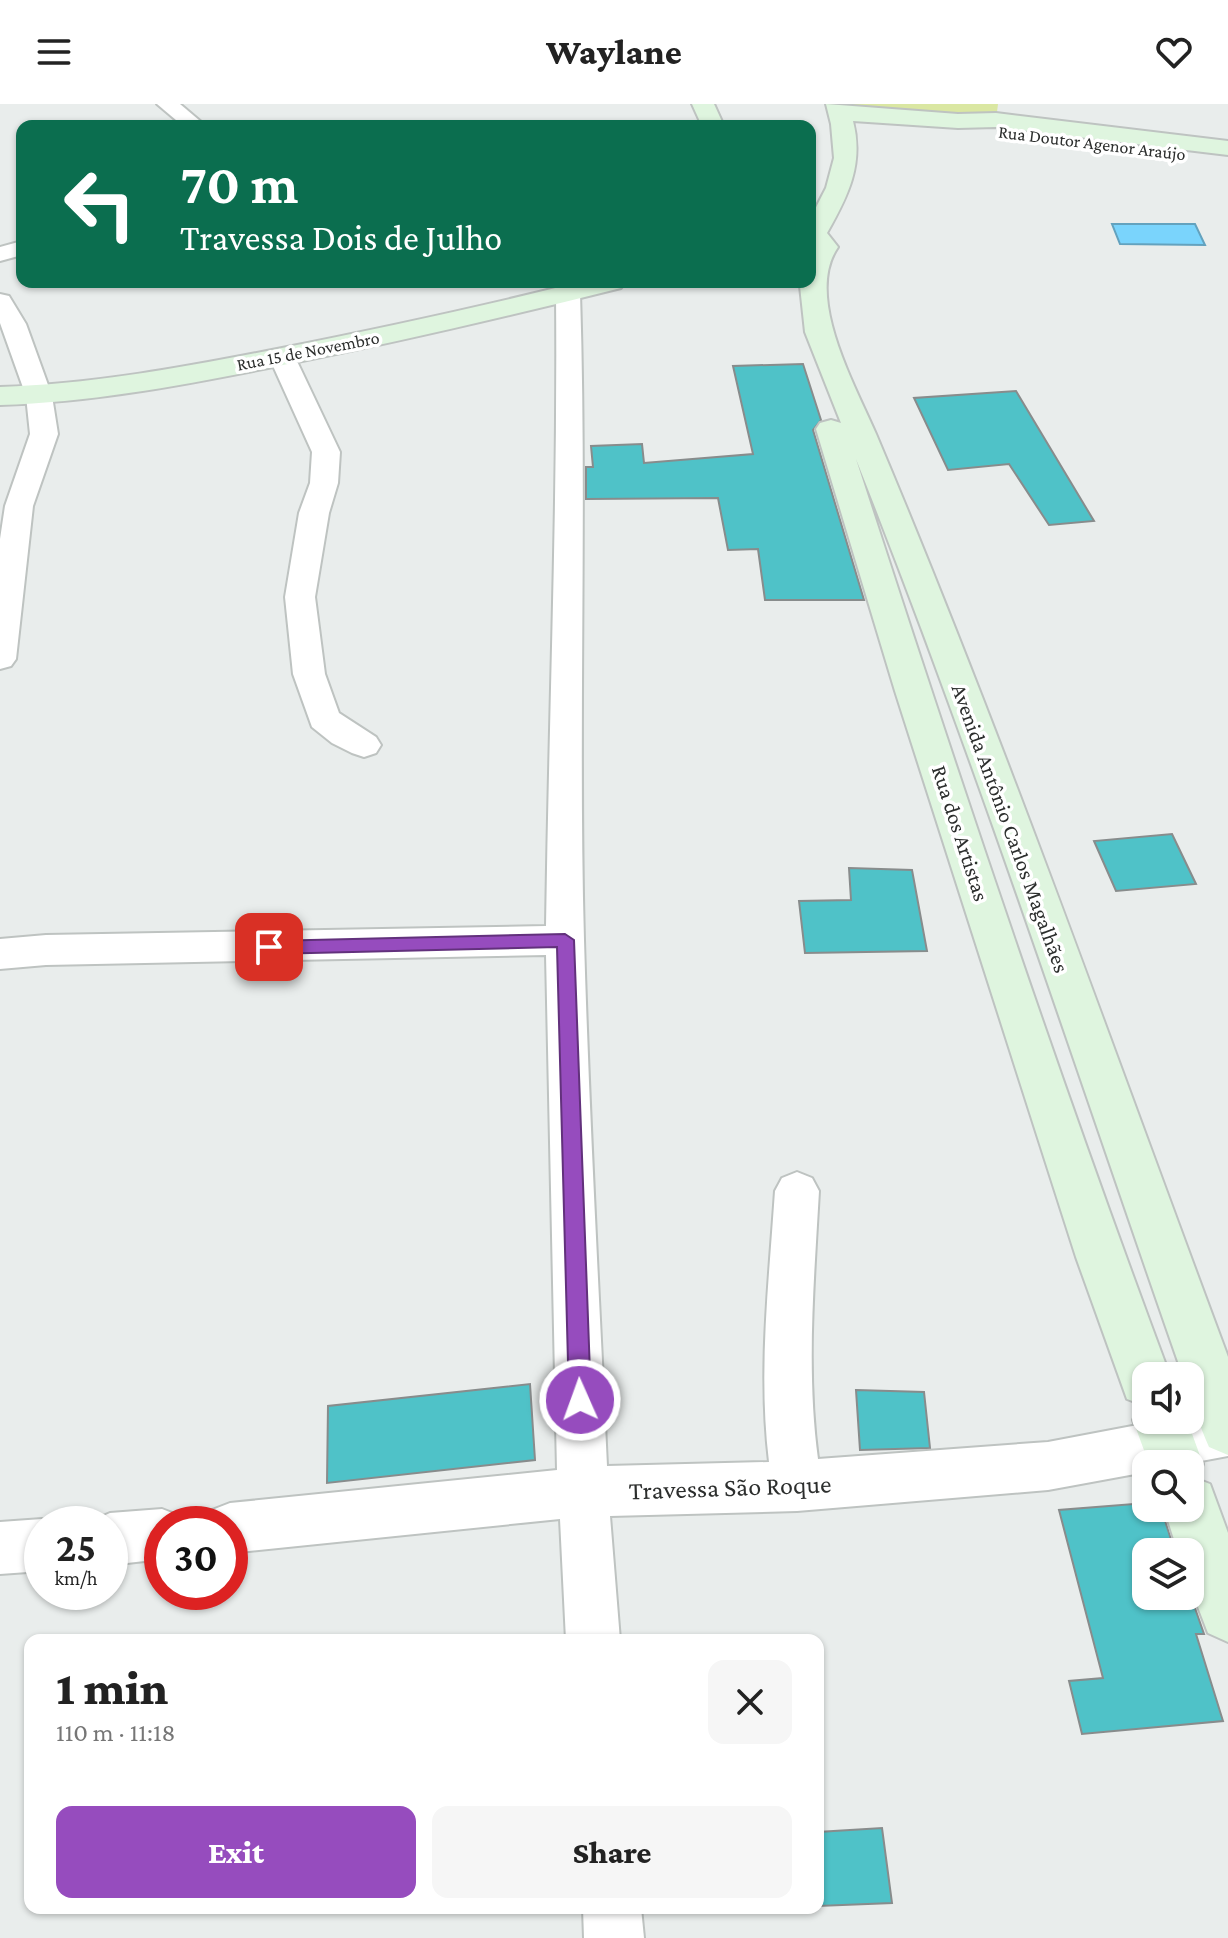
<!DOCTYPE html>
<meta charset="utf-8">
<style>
body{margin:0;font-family:"Crimson Pro",serif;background:#f6f6f6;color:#222;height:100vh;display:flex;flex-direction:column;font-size:30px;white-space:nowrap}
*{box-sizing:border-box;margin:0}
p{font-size:26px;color:#767676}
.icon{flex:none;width:44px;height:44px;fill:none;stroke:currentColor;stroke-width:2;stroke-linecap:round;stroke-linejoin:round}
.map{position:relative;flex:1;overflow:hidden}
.side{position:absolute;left:24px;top:1530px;width:800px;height:280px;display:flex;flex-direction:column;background:#fff;border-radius:16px;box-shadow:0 2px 6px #0004}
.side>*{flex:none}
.top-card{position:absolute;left:16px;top:16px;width:800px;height:168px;border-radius:16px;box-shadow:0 2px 6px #0004;background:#0b6e4f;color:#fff;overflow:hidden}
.buttons{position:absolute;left:1132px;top:1258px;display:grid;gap:16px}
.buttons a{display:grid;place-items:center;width:72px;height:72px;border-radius:16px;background:#fff;box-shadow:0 2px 6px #0004;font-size:40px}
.speed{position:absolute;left:24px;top:1402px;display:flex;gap:16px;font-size:40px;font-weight:700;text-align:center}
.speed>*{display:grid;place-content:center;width:104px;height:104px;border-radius:50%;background:#fff;box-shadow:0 2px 6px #0004;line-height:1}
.speed small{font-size:20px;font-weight:400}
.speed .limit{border:12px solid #d22;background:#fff;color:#111}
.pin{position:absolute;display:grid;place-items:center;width:68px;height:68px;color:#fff;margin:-34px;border-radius:16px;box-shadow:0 4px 12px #0006}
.me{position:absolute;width:88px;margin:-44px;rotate:358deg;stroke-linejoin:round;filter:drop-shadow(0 0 6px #0008)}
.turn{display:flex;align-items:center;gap:28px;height:168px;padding:0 32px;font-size:36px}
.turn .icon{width:104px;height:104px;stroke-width:2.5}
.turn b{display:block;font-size:56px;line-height:68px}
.round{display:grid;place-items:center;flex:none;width:84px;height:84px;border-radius:16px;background:#f6f6f6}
.overview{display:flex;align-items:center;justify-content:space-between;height:136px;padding:0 32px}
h1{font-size:48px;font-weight:800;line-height:60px}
.primary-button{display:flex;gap:16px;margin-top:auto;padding:16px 32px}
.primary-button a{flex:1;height:92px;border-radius:16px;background:#964cbe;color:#fff;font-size:32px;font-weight:800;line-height:92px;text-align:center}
.primary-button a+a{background:#f6f6f6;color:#222}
header{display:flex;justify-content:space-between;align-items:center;height:104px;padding:0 32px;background:#fff;font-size:36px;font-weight:800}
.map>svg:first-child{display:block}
.green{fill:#dae7a2}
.water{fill:#7ad4fc;stroke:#63a2be;stroke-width:2}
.building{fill:#4fc2c8;stroke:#888c8c;stroke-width:2}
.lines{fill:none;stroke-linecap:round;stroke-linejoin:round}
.street-casing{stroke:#bec3c1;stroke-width:4}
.secondary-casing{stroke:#bec3c1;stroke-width:4}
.street{fill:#fff;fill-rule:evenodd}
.secondary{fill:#dff5df;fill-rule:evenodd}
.route{fill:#964cbe;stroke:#62317c;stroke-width:2}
.labels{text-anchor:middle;stroke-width:7;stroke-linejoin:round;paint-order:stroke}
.far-street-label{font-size:18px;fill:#2c2e2d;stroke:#fff}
.street-label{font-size:22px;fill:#2c2e2d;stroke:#fff}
.near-street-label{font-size:26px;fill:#2c2e2d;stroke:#fff}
</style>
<header><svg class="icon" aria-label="menu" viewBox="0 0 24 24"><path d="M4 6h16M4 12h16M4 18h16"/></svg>Waylane<svg class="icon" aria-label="heart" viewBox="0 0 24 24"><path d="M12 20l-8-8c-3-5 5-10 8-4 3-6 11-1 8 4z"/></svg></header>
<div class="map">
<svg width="1228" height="1834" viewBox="0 0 1228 1834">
<rect width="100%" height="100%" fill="#e9edec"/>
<!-- green -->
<path class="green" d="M837,0H998L996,16L841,9Z"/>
<!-- water -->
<path class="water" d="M1112,120H1195L1205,141L1120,140Z"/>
<!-- building -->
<g class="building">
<path d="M803,260L821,316L813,326L864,496H765L758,445L728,446L718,394L586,395V363H593L591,342L642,340L644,359L753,350L733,262Z"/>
<path d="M1016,287L1094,417L1049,421L1009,360L948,366L914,294Z"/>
<path d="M1172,730L1196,780L1116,787L1094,737Z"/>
<path d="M849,764L912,766L927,847L805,849L799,797L851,796Z"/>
<path d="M530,1280L535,1356L327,1379L328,1302Z"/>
<path d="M856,1286L924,1288L930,1344L860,1346Z"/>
<path d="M1146,1399V1404H1161L1175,1448H1146V1492L1190,1490L1204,1530H1196L1223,1617L1082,1630L1069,1577L1103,1574L1059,1406Z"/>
<path d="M882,1724L892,1799L818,1802V1728Z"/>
</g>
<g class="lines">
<defs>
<g id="street">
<path d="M157,0H180L206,22H183Z"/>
<path d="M22,137V151L0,157V143Z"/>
<path d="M568,182L577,184L580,189C587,405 578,621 584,836C589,1012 599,1187 607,1362L769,1358C758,1267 769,1178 775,1087L782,1074L797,1068L812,1074L819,1087C814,1177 806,1266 818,1355L1048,1338L1164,1316H1190V1311L1228,1304V1352L1185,1360H1146V1368L1048,1386L797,1407L610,1412L620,1536H566L560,1415L230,1449V1420H206L212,1406L230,1399L557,1366L546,851L46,861L0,865V835L46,831L546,822C549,611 558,400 556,189L559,184Z"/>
<path d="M0,190L9,192L26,220L52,292L58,330L33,402L16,555L11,562L0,565V435L5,402L30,330L26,292L0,219Z"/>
<path d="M282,245L291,248L295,253L340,348L338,379L329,409L315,493L325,570L339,609L376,633L381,641L376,649L364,653L352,649L332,639L312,623L293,570L285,493L299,409L310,379L312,348L269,253L273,248Z"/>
<path d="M162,1405L180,1412L183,1420H162V1455L110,1461V1420H91L92,1417L110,1409Z"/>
<path d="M42,1415L53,1420H42V1467L0,1470V1418Z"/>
<path d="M583,1804H641L644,1834H584Z"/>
</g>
<g id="secondary">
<path d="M692,0H714L724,22H702Z"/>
<path d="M826,0L958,10L996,9L1228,37V51L996,23L958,24L853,17C864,60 848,92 827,129L838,143C804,192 855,281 876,330C1004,633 1113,945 1228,1253V1351L1209,1343C1199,1320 1190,1298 1190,1272H1183C1076,966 976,656 856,355C955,662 1057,969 1170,1272H1146V1316H1187L1203,1360L1197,1375L1210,1380L1228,1429V1538L1208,1529L1190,1482V1448H1178L1164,1404H1190V1360H1149L1133,1316L1140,1300L1127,1295L1076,1153L895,587L816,325L820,319L831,316L841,319L805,228L800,182V178H810V115L826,84L834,54L831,20Z"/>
<path d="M580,178H625L621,184C509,212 397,238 283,261C189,280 96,298 0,301V283C94,280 185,263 277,245C378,225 480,203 580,178Z"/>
</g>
</defs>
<!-- street casing -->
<use href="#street" class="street-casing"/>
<!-- secondary casing -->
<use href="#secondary" class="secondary-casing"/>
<!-- street -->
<use href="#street" class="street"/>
<!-- secondary -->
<use href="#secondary" class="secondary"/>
</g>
<!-- route -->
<path class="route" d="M565,830L574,836L591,1296L588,1304L580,1307L572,1304L569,1296L557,843L269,850L260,843L269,837Z"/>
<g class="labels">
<!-- far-street labels -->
<g class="far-street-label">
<text transform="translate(1092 39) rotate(7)" y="6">Rua Doutor Agenor Araújo</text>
<text transform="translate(308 247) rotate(-11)" y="6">Rua 15 de Novembro</text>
</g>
<!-- street labels -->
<g class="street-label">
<text transform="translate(1011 724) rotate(70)" y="8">Avenida Antônio Carlos Magalhães</text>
<text transform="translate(961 729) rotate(72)" y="8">Rua dos Artistas</text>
</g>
<!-- near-street labels -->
<g class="near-street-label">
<text transform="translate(730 1383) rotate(-2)" y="9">Travessa São Roque</text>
</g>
</g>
</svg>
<div class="buttons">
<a><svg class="icon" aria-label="sound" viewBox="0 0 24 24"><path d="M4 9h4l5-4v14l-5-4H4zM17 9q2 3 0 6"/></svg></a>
<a><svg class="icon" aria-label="search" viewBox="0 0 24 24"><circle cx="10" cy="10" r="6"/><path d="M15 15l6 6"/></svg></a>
<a><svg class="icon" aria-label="layers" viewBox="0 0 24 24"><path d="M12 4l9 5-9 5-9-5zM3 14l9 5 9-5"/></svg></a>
</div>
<div class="speed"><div>25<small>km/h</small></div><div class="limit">30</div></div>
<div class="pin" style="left:269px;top:843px;background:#d93025"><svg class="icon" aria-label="arrive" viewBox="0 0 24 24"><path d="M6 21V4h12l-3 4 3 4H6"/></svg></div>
<svg class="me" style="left:580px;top:1296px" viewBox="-20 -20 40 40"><circle r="17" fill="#964cbe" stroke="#fff" stroke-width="3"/><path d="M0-11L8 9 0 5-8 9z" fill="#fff"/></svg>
<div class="top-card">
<div class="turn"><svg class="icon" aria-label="left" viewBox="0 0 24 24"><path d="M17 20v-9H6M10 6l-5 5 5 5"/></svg><div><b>70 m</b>Travessa Dois de Julho</div></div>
</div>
<section class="side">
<div class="overview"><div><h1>1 min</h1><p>110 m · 11:18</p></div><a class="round"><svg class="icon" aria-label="close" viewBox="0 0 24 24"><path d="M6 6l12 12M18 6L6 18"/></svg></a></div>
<div class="primary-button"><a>Exit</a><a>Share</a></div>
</section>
</div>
